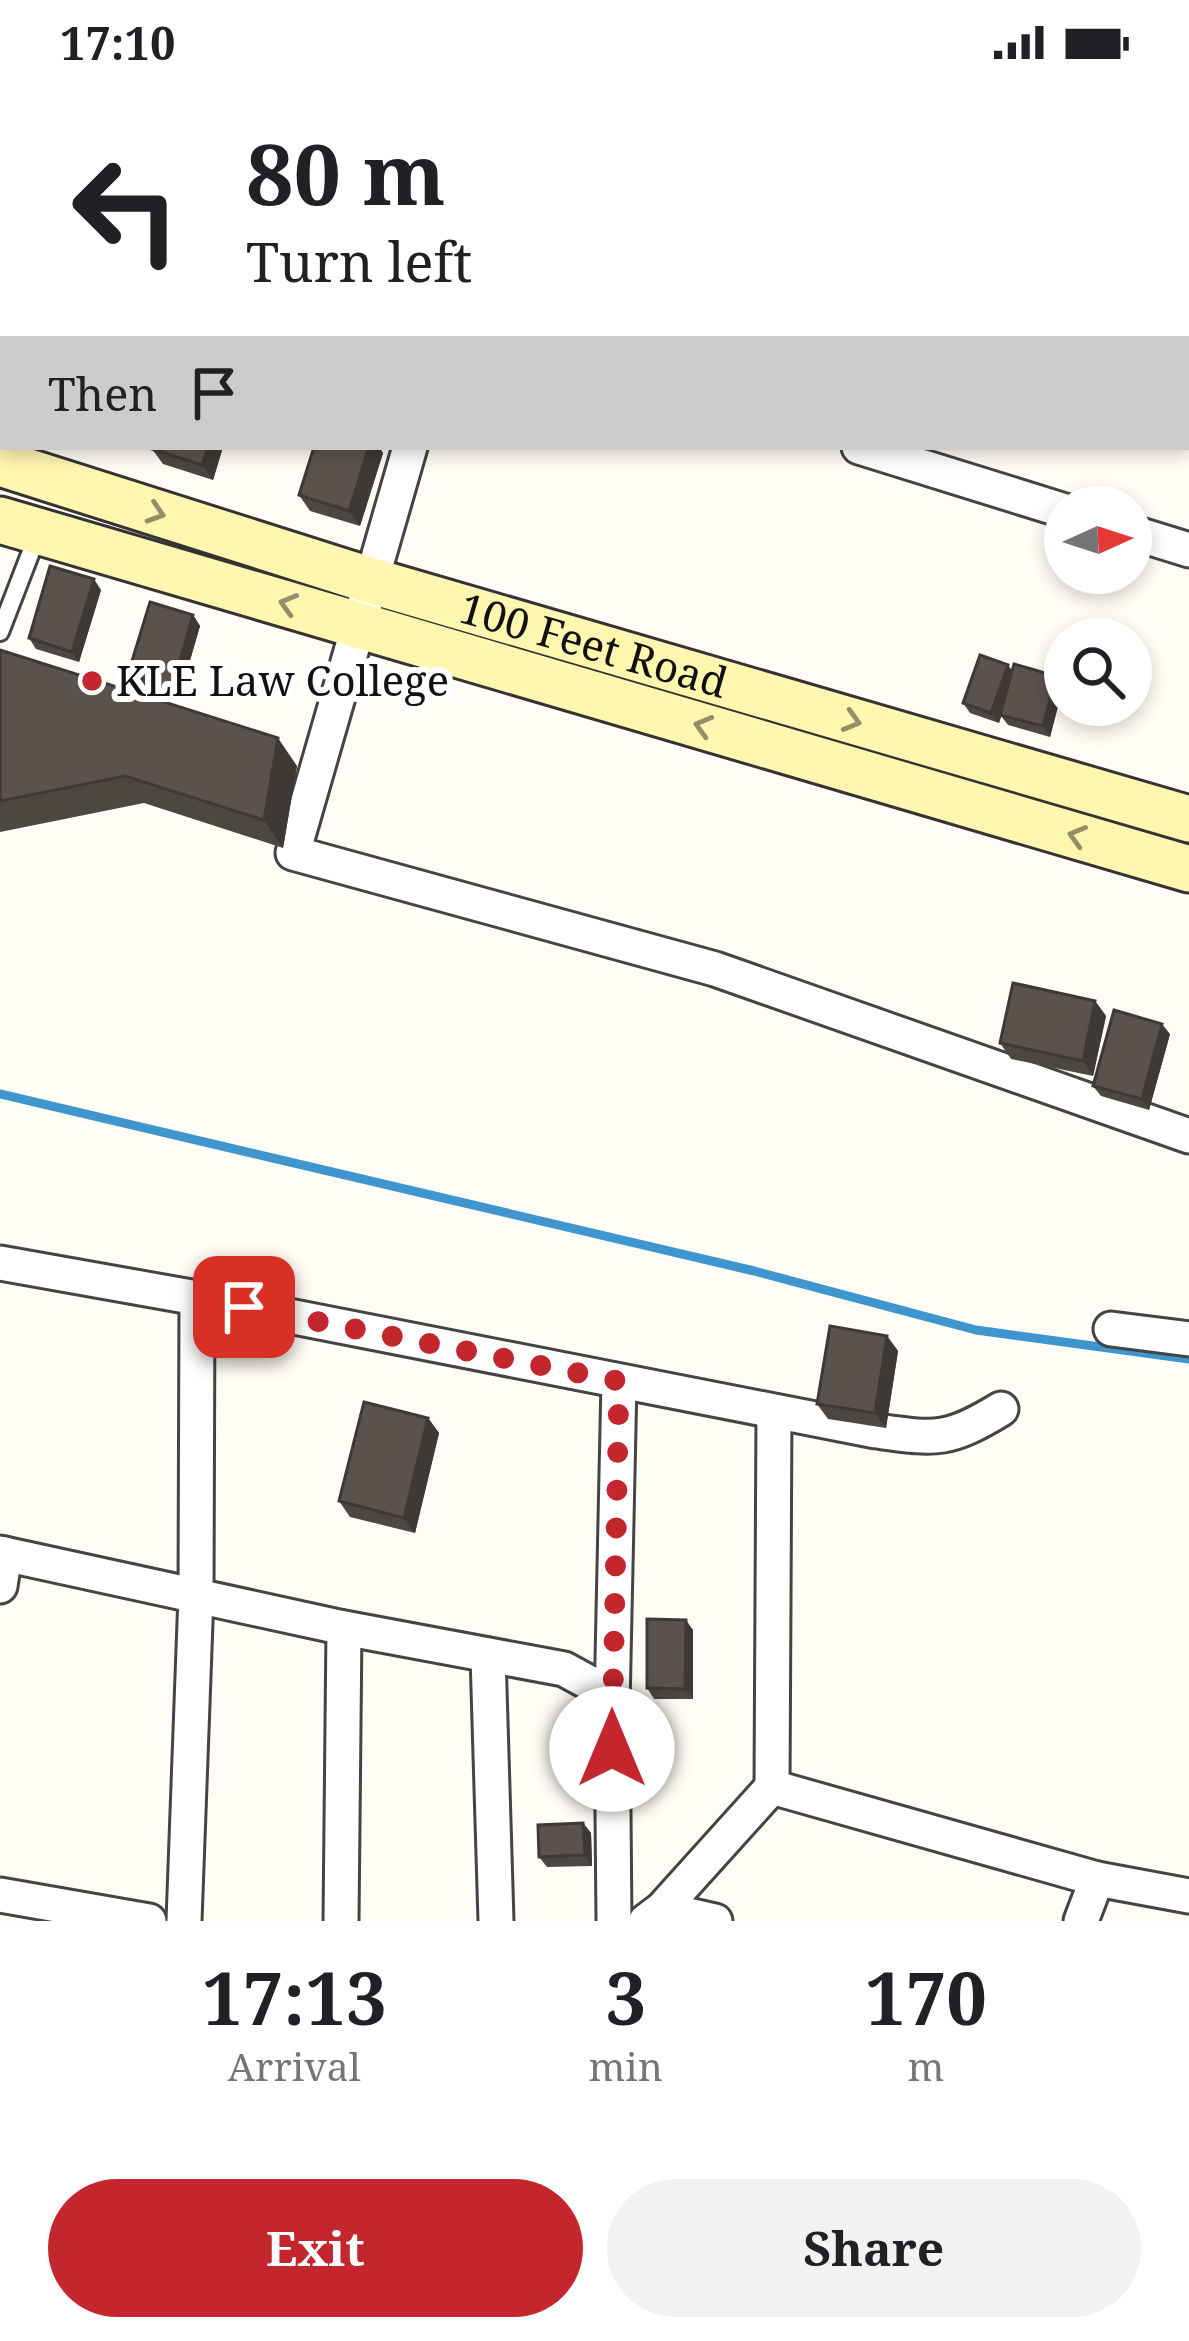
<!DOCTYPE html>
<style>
body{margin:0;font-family:"Noto Serif",serif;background:#f2f2f2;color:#202124;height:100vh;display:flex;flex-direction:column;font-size:45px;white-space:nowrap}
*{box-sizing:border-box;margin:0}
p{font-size:39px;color:#757577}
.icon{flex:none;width:66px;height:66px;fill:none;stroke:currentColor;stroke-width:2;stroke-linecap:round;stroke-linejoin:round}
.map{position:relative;height:1837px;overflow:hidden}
.sheet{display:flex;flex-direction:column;background:#fff;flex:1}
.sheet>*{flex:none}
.hud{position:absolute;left:0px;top:0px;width:1191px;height:366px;box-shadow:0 6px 18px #0003;background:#fff;color:#202124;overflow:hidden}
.needle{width:78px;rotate:87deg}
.tools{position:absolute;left:1044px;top:402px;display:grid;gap:24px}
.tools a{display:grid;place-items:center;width:108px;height:108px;border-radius:50%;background:#fff;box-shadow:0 6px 18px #0003;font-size:60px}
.pin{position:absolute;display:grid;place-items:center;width:102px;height:102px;color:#fff;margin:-51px;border-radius:24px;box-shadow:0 6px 18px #0006}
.me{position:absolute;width:132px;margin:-66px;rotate:0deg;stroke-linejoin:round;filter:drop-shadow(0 0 9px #0008)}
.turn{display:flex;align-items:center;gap:42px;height:252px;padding:0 48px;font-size:54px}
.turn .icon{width:156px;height:156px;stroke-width:2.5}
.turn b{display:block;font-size:84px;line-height:102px}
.then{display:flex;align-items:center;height:114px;padding:0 48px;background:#0003;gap:24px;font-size:45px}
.eta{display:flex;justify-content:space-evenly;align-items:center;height:204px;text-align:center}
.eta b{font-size:72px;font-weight:700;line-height:84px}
.button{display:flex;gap:24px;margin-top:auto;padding:24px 48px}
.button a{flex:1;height:138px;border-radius:72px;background:#c4262e;color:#fff;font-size:48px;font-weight:700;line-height:138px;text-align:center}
.button a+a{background:#f2f2f2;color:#202124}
.status{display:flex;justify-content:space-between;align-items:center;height:84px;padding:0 60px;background:#fff;direction:ltr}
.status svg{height:33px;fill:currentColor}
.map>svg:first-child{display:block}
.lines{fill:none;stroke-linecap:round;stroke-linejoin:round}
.stream{stroke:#3f96cf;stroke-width:9}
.service-casing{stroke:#444;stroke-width:22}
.minor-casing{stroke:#444;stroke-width:39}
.secondary-casing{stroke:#333;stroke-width:51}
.service{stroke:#fff;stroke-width:16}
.minor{stroke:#fff;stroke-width:33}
.secondary{stroke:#fff6b0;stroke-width:45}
.wall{fill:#4d4742}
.shaded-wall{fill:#3f3936}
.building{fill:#5a524d;stroke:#3f3936;stroke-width:3}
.oneway{stroke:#948f68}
.route{stroke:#c4262e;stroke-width:21;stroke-dasharray:0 37.8}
.poi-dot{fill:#c4262e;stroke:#fff;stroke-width:4.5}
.labels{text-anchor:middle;stroke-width:12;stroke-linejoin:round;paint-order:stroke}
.street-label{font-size:42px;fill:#111;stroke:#fff}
.poi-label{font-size:42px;fill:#111;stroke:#fff;text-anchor:start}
</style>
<div class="status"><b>17:10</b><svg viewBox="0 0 49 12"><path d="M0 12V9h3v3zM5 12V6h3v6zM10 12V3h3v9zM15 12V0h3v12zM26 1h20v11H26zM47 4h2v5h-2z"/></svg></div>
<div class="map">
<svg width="1189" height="1837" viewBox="0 0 1189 1837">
<rect width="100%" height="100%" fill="#fffdf5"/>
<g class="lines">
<!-- stream -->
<g class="stream">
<path d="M280,3V0"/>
<path d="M0,1010L754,1187L976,1246L1189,1275"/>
</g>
<defs>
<path id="service" d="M0,548L39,447"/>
<g id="minor">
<path d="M749,0L758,3"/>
<path d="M226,3L227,0"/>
<path d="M1086,3V0"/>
<path d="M1188,148H1189"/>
<path d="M1188,319H1189"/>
<path d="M410,363L293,769L715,885L1189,1052"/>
<path d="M859,363L1065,427"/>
<path d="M1131,448L1189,466"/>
<path d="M0,1179L197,1214L876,1347C936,1355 947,1358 1001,1325"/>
<path d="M1111,1245L1189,1255"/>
<path d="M0,1469L344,1544L564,1585L599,1604L612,1622L614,1837"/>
<path d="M0,1502L5,1470"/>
<path d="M488,1571L496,1837"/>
<path d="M612,1622L619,1297"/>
<path d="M772,1703L774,1328"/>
<path d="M0,1811L149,1837"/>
<path d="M662,1825L715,1837"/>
<path d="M184,1837L196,1511L197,1214"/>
<path d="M341,1837L344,1544"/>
<path d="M646,1837L662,1825L772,1703L1097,1795L1189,1812"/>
<path d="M1081,1837L1097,1795"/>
</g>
<g id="secondary">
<path id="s1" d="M0,379L372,497L1189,735"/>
<path d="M0,436L1189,785"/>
</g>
</defs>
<!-- service casing -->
<use href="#service" class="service-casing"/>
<!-- minor casing -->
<use href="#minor" class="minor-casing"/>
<!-- secondary casing -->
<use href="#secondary" class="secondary-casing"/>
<!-- service -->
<use href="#service" class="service"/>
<!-- minor -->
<use href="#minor" class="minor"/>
<!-- secondary -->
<use href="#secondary" class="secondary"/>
</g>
<!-- wall -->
<g class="wall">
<path d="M223,363L213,396L163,380L152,365Z"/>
<path d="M314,363H379L383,369L360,442L310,427L299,411Z"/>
<path d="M101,506L79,578L36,565L29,554Z"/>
<path d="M193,531L200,542L179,614L135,601L128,590Z"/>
<path d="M0,566L297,682L283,764L144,719L0,748Z"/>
<path d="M1008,581L1012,587L1063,603L1050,653L1008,641L1001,632L999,639L970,629L963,619Z"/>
<path d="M1095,917L1106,932L1093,992L1011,975L1000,959Z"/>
<path d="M1170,950L1149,1026L1101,1012L1093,1002Z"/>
<path d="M887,1252L898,1267L886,1344L828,1335L817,1320Z"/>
<path d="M428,1334L439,1349L415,1449L350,1433L339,1417Z"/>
<path d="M693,1546V1615H654L647,1604Z"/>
<path d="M583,1739L591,1749L592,1782L547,1783L539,1773Z"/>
</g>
<!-- shaded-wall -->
<g class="shaded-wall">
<path d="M208,363H223L213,396L202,381Z"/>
<path d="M369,363H379L383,369L360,442L349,427Z"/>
<path d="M94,495L101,506L79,578L72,568Z"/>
<path d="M193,531L200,542L179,614L172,604Z"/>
<path d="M1008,581L1015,592L999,639L991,629Z"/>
<path d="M1056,592L1063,603L1050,653L1043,642Z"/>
<path d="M278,654L297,682L283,764L264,736Z"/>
<path d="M1095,917L1106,932L1093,992L1083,977Z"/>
<path d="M1162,940L1170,950L1149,1026L1142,1015Z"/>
<path d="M887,1252L898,1267L886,1344L875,1329Z"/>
<path d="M428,1334L439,1349L415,1449L404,1434Z"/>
<path d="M686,1536L693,1546V1615L685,1605Z"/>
<path d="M583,1739L591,1749L592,1782L585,1771Z"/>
</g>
<!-- building -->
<g class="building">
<rect x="0" y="216" width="3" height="57"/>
<path d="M153,363H208L202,381L152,365Z"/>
<path d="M314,363H369L349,427L299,411Z"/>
<path d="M50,482L94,495L72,568L29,554Z"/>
<path d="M150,518L193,531L172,604L128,590Z"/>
<path d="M0,566L278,654L264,736L125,692L0,717Z"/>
<path d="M980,571L1008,581L991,629L963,619Z"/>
<path d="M1014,580L1056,592L1043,642L1000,631Z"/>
<path d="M1013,899L1095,917L1083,977L1000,959Z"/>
<path d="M1114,926L1162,940L1142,1015L1093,1002Z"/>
<path d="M830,1242L887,1252L875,1329L817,1320Z"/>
<path d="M364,1318L428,1334L404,1434L339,1417Z"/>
<path d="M647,1535L686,1536L685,1605L647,1604Z"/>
<path d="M583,1739L585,1771L539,1773L538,1741Z"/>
</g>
<!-- one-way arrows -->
<defs><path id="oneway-chevron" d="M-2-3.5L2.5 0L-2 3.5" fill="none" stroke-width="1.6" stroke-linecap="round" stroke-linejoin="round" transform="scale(3)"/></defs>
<g class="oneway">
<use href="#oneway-chevron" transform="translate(156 429) rotate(18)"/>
<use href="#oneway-chevron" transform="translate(288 520) rotate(-164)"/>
<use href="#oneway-chevron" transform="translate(852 637) rotate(16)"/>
<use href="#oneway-chevron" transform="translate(703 642) rotate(-164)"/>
<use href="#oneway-chevron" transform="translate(1077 752) rotate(-164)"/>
</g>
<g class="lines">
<!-- route -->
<path class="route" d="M244,1223L619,1297L612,1665"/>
</g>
<!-- markers -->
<circle class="poi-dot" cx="92" cy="597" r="12"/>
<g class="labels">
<!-- street labels -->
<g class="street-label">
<text dy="15" stroke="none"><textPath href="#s1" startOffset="621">100 Feet Road</textPath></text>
</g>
<!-- poi labels -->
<g class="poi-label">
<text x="116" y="612">KLE Law College</text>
</g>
</g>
</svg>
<div class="tools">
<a><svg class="needle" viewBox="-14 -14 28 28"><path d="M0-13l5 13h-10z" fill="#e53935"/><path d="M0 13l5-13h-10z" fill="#757577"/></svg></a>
<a><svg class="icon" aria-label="search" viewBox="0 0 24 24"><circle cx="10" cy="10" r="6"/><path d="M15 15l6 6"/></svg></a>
</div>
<div class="pin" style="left:244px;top:1223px;background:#d93025"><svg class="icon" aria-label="arrive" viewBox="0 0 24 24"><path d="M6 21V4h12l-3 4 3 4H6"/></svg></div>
<svg class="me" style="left:612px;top:1665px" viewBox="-20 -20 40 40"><circle r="19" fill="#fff"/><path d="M0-13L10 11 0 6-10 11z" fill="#c4262e"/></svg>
<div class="hud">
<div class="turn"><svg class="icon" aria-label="left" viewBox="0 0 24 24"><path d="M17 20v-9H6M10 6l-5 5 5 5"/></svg><div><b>80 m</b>Turn left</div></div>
<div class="then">Then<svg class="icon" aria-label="arrive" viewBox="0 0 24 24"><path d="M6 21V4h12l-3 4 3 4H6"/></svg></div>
</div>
</div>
<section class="sheet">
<div class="eta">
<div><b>17:13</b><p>Arrival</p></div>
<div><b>3</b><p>min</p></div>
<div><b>170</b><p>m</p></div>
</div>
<div class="button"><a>Exit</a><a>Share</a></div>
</section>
